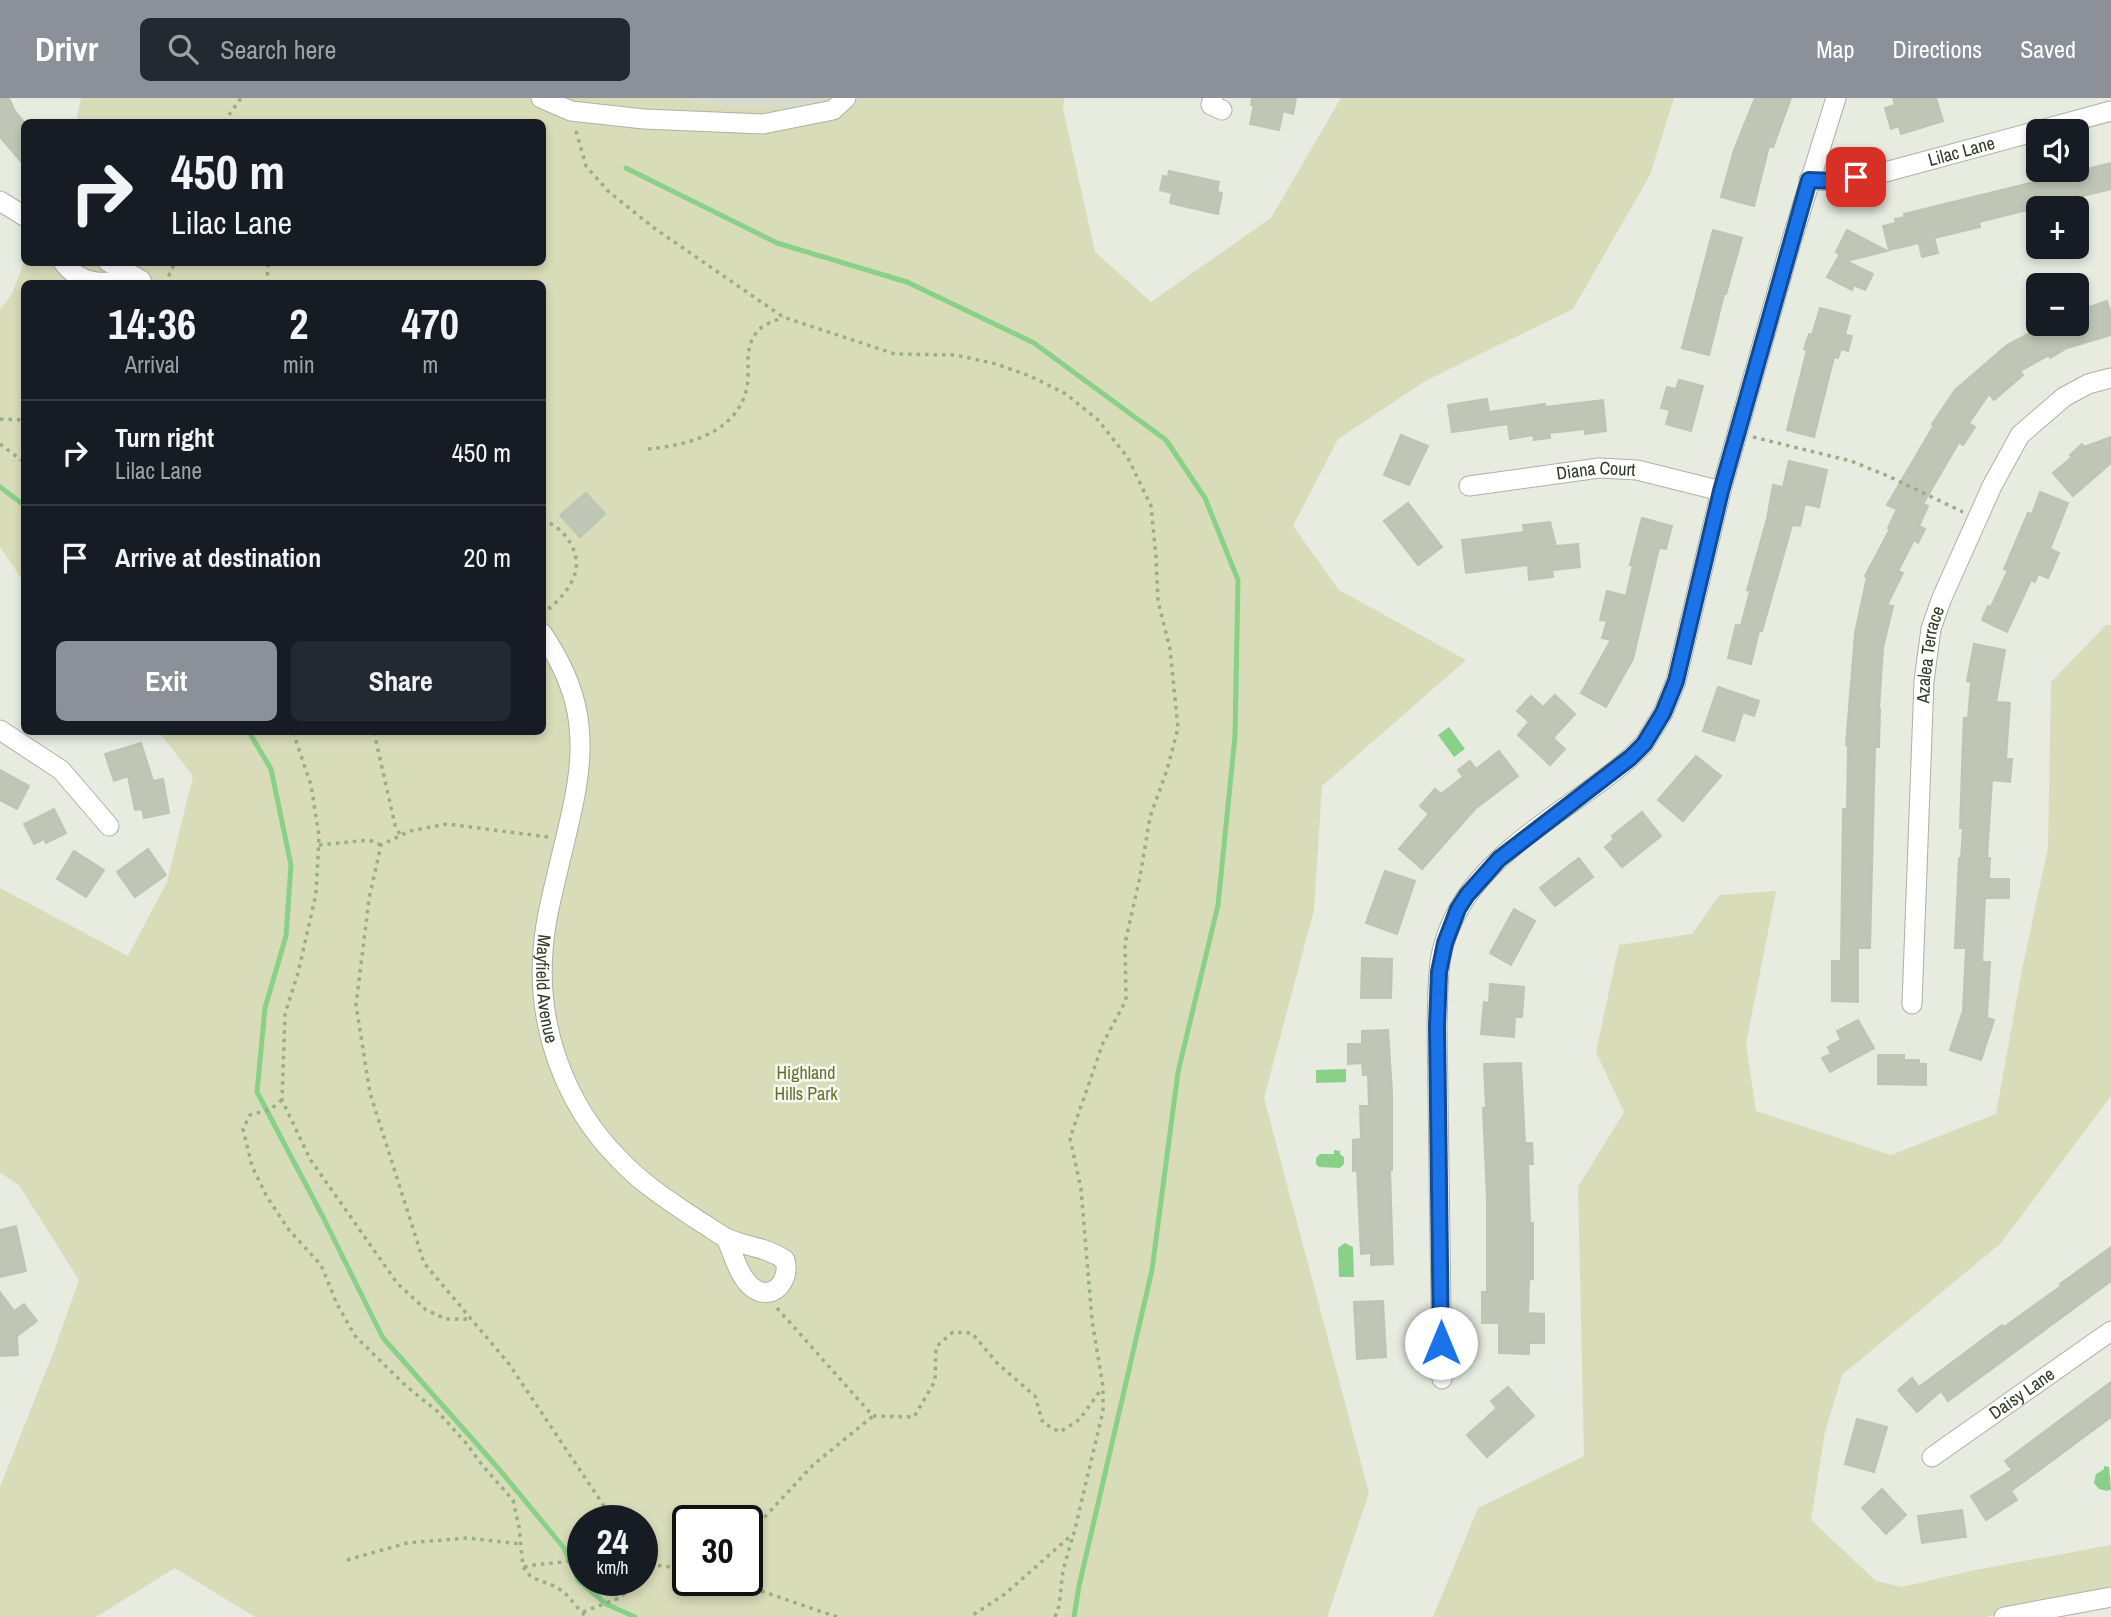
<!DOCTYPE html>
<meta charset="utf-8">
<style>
body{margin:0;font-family:"Archivo Narrow",sans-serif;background:#242831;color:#f1f3f6;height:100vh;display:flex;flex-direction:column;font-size:26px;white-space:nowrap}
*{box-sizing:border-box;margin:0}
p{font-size:23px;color:#9ea1a6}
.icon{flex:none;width:38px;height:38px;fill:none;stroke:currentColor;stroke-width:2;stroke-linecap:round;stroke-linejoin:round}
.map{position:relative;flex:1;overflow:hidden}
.side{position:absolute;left:21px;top:182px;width:525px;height:455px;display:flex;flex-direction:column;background:#171b24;border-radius:10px;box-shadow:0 4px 10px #0003}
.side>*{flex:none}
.guide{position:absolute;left:21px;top:21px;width:525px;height:147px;border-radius:10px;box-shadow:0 4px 10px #0003;background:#171b24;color:#f1f3f6;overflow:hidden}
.tools{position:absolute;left:2026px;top:21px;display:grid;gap:14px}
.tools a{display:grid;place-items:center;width:63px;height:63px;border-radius:10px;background:#171b24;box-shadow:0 4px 10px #0003;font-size:35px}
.speed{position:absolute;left:567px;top:1407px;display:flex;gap:14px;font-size:35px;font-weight:700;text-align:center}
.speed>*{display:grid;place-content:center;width:91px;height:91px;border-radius:50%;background:#171b24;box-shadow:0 4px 10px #0003;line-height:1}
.speed small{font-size:18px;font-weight:400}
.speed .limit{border:4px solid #111;border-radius:10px;background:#fff;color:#111}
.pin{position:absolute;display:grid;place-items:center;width:60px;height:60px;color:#fff;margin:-30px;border-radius:14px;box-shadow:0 4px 10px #0006}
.me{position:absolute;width:77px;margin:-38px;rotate:0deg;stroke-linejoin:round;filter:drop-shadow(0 0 5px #0008)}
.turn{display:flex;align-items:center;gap:24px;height:147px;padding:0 35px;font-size:32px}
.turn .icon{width:91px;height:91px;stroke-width:2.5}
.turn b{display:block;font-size:49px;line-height:60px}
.eta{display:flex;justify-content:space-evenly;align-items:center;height:119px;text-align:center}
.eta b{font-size:42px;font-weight:700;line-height:49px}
.action{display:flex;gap:14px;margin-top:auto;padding:14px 35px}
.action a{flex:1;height:80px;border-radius:10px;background:#8c9099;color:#fff;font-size:28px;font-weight:700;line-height:80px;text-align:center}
.action a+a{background:#242831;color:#f1f3f6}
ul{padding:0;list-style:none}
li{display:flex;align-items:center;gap:21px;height:105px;padding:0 35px;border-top:2px solid #363941}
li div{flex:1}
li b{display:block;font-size:26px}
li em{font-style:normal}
header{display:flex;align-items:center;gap:42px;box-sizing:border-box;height:98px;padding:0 35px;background:#8c9099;color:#fff}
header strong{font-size:33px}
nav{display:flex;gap:38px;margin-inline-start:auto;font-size:24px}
.search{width:490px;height:63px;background:#242831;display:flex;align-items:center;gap:18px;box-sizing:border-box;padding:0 24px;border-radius:10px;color:#9ea1a6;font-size:26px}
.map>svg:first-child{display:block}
.built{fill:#d6dbce}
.green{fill:#d9dcb9;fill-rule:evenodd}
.water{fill:#89d188}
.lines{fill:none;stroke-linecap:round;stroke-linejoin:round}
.stream{stroke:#89d188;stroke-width:5}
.building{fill:#bfc6b6;stroke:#bdc5b3;stroke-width:2}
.minor-casing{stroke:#abb3a3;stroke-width:21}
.path{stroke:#97af81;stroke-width:3.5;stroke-dasharray:3.5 5;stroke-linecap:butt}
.minor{stroke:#fff;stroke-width:19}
.route-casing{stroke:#114b97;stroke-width:18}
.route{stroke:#1a73e8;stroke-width:12}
.labels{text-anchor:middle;stroke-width:5;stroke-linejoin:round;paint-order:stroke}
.street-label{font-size:18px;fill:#2d3b21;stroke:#f5f8f1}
.park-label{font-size:18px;fill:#63722b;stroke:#f5f8f1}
</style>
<header>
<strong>Drivr</strong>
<div class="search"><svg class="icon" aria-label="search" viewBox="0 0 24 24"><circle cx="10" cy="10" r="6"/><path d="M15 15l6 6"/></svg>Search here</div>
<nav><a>Map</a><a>Directions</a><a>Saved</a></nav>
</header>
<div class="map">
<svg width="2111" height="1519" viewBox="0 0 2111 1519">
<rect width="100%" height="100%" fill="#e7ebe0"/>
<!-- built -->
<path class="built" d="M672,0H828L804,9H727Z"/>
<!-- green -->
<g class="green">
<path d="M81,0H672L727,9H804L828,0H1064L1063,11L1095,154L1151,204L1271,120L1341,0H1674L1650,77L1573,211L1425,283L1338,341L1293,428L1339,492L1466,562L1322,688L1314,812L1264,1000L1369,1395L1327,1519H255L175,1470L96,1519H0V1389L54,1253L79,1182L19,1087L0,1075V790L128,858L167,784L193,678L159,634H542V186H24V490L21,480L0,449V211L11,198L24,164H542V24H76ZM583,1423H642V1482H583ZM688,1423H747V1482H688Z"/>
<path d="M2106,527H2111V998L2001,1145L1842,1277L1825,1334L1811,1422L1876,1483L1902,1489L1975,1472L2111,1447V1490L1986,1519H1433L1478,1410L1584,1358L1578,1089L1624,1014L1596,954L1619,847L1692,836L1719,797L1776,793L1746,946L1756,1013L1891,1057L1996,1016L2022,872L2048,749L2051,584Z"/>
</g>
<!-- water -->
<g class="water">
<path d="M1449,629L1465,651L1454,659L1438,637Z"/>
<path d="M1346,971V984L1316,985V972Z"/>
<path d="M1334,1052L1340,1053V1056L1344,1059V1066L1340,1070L1319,1069L1316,1066V1060L1320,1056H1334Z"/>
<path d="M1345,1145L1353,1149L1354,1179H1339L1338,1150Z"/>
<path d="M2104,1368L2109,1369L2111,1391L2108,1393L2099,1391L2094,1385L2096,1376L2104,1371Z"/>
</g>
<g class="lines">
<!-- stream -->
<g class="stream">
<path d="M626,70L777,145L907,184L1034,245L1166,342L1205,400L1238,482L1235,638L1218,807L1178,974L1152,1172L1079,1488L1074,1519"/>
<path d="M0,389L24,407"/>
<path d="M249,634L271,671L291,767L286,838L265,910L257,994L323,1119L383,1240L498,1370L564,1450L578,1482L606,1506L635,1519"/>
</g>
</g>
<!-- building -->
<g class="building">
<path d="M0,0H9L14,12L24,24V67L0,39Z"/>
<path d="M1252,0H1296L1293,16L1283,13L1279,32L1250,26L1254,7H1251Z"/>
<path d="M1755,0H1791L1773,49L1769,48L1754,108L1721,99L1734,52Z"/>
<path d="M1893,0H1936L1943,23L1901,36L1899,28L1891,31L1885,10L1895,7Z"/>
<path d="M2111,65V91L1979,124L1980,129L1934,140L1938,155L1922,159L1919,145L1889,152L1883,128L1896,125L1895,121L1905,119L1904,116Z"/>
<path d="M1169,73L1219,84L1217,94L1222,95L1218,116L1170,105L1172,95L1160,92L1163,78L1168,79Z"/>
<path d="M1713,132L1742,140L1726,196H1724L1709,257L1682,250Z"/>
<path d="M1847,132L1887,153L1846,163L1873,176L1865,192L1854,187L1852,192L1827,179L1840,156L1836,154Z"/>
<path d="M2107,203L2111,216V237L2067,250L2050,260L2049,257L2020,273L2023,277L1994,302L1989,296L1969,325L1975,329L1963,347L1959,344L1923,406L1928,408L1919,428L1925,431L1918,445L1914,442L1898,473L1903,475L1887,507L1893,508L1883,550L1879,611H1880L1879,649H1875L1870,850H1858V904L1832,903V863H1841L1843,711H1847L1848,648L1846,647L1855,535L1867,479L1865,478L1890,431L1888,430L1897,411L1887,407L1934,327L1932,326L1955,292L2007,247L2039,230V233L2053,226H2077V213Z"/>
<path d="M1820,210L1850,218L1845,237L1852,238L1848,253L1841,251L1838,260L1834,259L1814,339L1787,332L1807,252L1804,251L1809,236L1812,237Z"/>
<path d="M1679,282L1703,288L1691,333L1666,326L1670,312L1661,310L1667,289L1676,291Z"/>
<path d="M1487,301L1489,314L1545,306V309L1603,302L1606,333L1585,336V331L1549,335L1550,340L1534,342L1533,337L1510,341L1508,326L1452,334L1448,307Z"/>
<path d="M1401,337L1428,348L1409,387L1384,377Z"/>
<path d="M2111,339V365L2073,398L2053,375L2072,359L2070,357L2082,346L2084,349Z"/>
<path d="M1789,363L1827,372L1819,409L1805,406L1800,428L1792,427L1762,533H1759L1751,566L1728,560L1736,527L1741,528L1750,493L1747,492L1767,421L1773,387L1783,389Z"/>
<path d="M2040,394L2068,405L2050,451L2059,455L2048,480L2038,476L2035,484L2031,482L2007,534L1982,522L1988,508L1991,509L2008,472L2004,471L2028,415L2032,416Z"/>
<path d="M586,395L605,416L580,439L560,417Z"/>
<path d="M1408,405L1442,449L1418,467L1384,423Z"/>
<path d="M1642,420L1672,428L1666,451L1659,450L1633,561L1606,609L1581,595L1611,542L1602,540L1607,523L1600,522L1607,493L1626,498L1633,467H1630Z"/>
<path d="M1550,424L1556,448L1578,446L1580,469L1552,472L1553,479L1529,482L1528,467L1466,475L1462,442L1524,434L1523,427Z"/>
<path d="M1974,546L2005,552L1996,604L2010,605L2006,661H2012L2010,684L1992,682L1987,760H1990L1989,781H2009V800H1985L1982,864H1990L1987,920L1994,922L1981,962L1950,952L1963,913L1966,850H1955L1959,760H1961L1963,730H1960L1963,640L1964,620H1968L1971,584L1967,583Z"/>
<path d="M1718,589L1759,603L1754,618L1743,614L1734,643L1703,633Z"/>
<path d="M1555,597L1575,616L1553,640L1565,651L1550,667L1518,637L1529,624L1517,613L1531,598L1543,609Z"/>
<path d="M141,645L153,683L163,681L169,715L144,720L142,711L135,712L128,678L114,683L105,656Z"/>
<path d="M1499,653L1518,678L1475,711L1422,771L1399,751L1429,716L1420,708L1435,691L1441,696L1463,679L1458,672L1470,663L1476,671Z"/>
<path d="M1696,658L1721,678L1683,723L1658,702Z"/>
<path d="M0,672L29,688L17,711L0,702Z"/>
<path d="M54,711L66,735L46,745L44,741L34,746L24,726Z"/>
<path d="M1642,714L1661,738L1622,769L1605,749L1614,741L1612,738Z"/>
<path d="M148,751L166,777L135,799L117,774Z"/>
<path d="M74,753L104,772L86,799L57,781Z"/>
<path d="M1579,760L1593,779L1555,808L1540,790Z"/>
<path d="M1385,773L1415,783L1397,836L1366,825Z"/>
<path d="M1514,811L1535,823L1511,867L1490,855Z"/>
<path d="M1362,860L1392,861L1391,900H1361Z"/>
<path d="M1490,886L1524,889L1522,919H1515L1514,939L1481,936L1484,904L1489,905Z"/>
<path d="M1858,922L1874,950L1830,974L1822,960L1831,956L1828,949L1841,942L1837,933Z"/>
<path d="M1388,932L1392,994V1072H1390L1393,1166L1371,1167V1155L1361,1156L1357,1072L1353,1073V1042L1361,1041L1360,1008H1369L1368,977H1363L1362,965L1348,966V946H1362V933Z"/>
<path d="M1878,957H1904V962H1919V966H1926V987L1878,986Z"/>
<path d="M1521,965L1525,1045H1532L1533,1066H1528L1530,1125H1533V1181H1529L1528,1215L1544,1216V1245H1529V1256L1499,1255V1225H1482V1194H1487V1100L1483,1010H1486L1484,966Z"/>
<path d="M16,1128L26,1173L0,1179V1132Z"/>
<path d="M2111,1149V1183L1948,1303L1941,1293L1917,1314L1898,1292L1912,1280L1919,1289L2002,1227L2004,1229L2061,1188L2060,1186Z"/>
<path d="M0,1194L14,1213L24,1206L37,1223L17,1238L18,1257L0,1258Z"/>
<path d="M1383,1203L1386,1259L1357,1261L1354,1204Z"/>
<path d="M2111,1284V1319L2011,1393L2017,1402L1986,1422L1971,1398L2012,1372L2005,1363Z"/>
<path d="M1508,1289L1534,1318L1487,1359L1467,1337L1497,1310L1491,1303Z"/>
<path d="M1857,1321L1887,1329L1874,1374L1845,1366Z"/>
<path d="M1882,1391L1906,1417L1886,1436L1862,1410Z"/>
<path d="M1962,1412L1966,1439L1922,1445L1918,1418Z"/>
</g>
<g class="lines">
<defs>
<g id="minor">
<path d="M541,0L571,13L644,21L763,26L833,12L846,0"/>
<path d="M1213,0L1211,7L1222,12"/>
<path id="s1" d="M1809,82L1834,83L1878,76L2111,13"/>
<path d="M0,103L24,118"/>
<path d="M63,164C81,189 109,187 136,179"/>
<path d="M108,164L141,182"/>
<path id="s2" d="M1469,388L1599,370L1637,372L1721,393"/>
<path id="s3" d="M542,535C561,563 576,594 579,628C584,671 571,717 561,759C554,790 545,821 543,853C537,929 565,1007 619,1061C642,1086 671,1104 699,1123C708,1128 717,1135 726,1140C746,1149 767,1149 785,1162C791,1183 772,1204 753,1190C739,1180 733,1155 726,1140"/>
<path d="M0,632L61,672L109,728"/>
<path id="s4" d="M1912,906L1924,583L1931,531L1941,502L1992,388L2020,337L2064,299L2088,286L2111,280"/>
<path d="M1442,1281L1437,928C1438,905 1437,880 1441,858C1460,762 1563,719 1630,660L1644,646L1663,615L1676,583L1721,393L1792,141L1836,0"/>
<path id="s5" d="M1932,1359L2111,1233"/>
<path d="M2004,1519L2111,1499"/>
</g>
</defs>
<!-- minor casing -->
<use href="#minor" class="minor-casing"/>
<!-- path -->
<g class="path">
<path d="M224,24L241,0"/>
<path d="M576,33L586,68L608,93L654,130L783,219L895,256L956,257L996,266L1030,278L1066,296L1098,322L1128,360L1151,408L1156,459L1158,503L1170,551L1178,630L1167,672L1150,719L1140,779L1125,845L1126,902L1103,945L1070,1040L1081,1091L1092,1222L1103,1289V1313L1074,1435L1005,1496L970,1519"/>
<path d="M165,186L175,164"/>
<path d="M266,186L269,164"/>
<path d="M0,321L24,322"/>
<path d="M1753,339L1851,363L1888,378L1963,414"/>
<path d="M0,346L24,364"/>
<path d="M648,351C692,347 744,332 748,281C749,263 745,251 756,235C761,227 775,223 783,219"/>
<path d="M542,422C567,430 585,459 572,483C565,497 554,507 542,516"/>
<path d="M293,634L311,687L319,738L316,796L298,875L285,916L282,1002L310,1061L397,1185L426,1212L446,1221H471"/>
<path d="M374,634L395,727L401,738"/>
<path d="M548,739L447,726L410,733L381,747L369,801L356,907L370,995L424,1165L509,1266L614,1423"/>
<path d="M319,747L369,742L381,747"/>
<path d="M282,1002L271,1011L250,1017L243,1031L252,1068L267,1099L289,1132L321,1167L337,1206L355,1238L406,1288L437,1313L466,1345L482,1367L513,1402L519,1429L523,1469L531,1479L554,1488L564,1494L586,1519"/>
<path d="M777,1210L873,1318L914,1319L935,1283L936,1249L953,1234L972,1235L997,1265L1035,1298L1043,1325L1060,1334L1080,1321L1102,1290"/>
<path d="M747,1438L813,1367L873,1318"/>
<path d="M347,1462L407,1445L467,1440L521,1446"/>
<path d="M642,1462L654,1467L688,1471"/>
<path d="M524,1469C544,1464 564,1467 583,1458"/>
<path d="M642,1482L646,1477L649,1465"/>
<path d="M729,1482L837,1519"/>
<path d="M583,1514L619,1500L642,1482"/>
<path d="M1055,1519L1059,1508L1063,1473L1073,1437"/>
</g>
<!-- minor -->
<use href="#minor" class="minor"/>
</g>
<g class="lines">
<defs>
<path id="route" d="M1441,1245L1437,928L1439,874L1445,845L1458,811L1467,797L1499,761L1630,660L1644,646L1663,615L1676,583L1721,393L1809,82L1834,83L1856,79"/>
</defs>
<!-- route casing -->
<use href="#route" class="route-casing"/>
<!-- route -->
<use href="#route" class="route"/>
</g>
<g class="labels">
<!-- street labels -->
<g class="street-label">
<text dy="6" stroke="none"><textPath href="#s1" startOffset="156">Lilac Lane</textPath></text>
<text dy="6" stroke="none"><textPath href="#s2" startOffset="128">Diana Court</textPath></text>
<text dy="6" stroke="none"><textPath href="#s4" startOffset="350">Azalea Terrace</textPath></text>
<text dy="6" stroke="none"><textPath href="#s3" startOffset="368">Mayfield Avenue</textPath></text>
<text dy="6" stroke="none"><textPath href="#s5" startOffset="110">Daisy Lane</textPath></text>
</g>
<!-- park labels -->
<g class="park-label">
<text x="806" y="981">Highland<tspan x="806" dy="21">Hills Park</tspan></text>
</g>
</g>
</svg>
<div class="tools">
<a><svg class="icon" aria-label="sound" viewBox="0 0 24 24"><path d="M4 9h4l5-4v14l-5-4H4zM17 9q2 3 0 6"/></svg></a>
<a>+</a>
<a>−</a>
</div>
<div class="speed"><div>24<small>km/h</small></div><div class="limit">30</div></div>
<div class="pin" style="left:1856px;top:79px;background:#d93025"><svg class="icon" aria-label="arrive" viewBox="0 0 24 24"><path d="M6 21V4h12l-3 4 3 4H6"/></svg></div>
<svg class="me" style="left:1441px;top:1245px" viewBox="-20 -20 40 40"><circle r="19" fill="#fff"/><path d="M0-13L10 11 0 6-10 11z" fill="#1a73e8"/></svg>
<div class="guide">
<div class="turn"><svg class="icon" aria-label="right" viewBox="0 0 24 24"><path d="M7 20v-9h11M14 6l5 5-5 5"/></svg><div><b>450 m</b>Lilac Lane</div></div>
</div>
<section class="side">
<div class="eta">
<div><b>14:36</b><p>Arrival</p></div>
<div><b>2</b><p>min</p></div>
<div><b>470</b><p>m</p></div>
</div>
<ul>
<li><svg class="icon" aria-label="right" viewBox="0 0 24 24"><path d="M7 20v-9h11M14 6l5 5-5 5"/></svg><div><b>Turn right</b><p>Lilac Lane</p></div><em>450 m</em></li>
<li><svg class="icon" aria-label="arrive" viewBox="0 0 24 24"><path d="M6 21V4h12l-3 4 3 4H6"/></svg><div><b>Arrive at destination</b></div><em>20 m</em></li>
</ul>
<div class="action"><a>Exit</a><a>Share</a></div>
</section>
</div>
